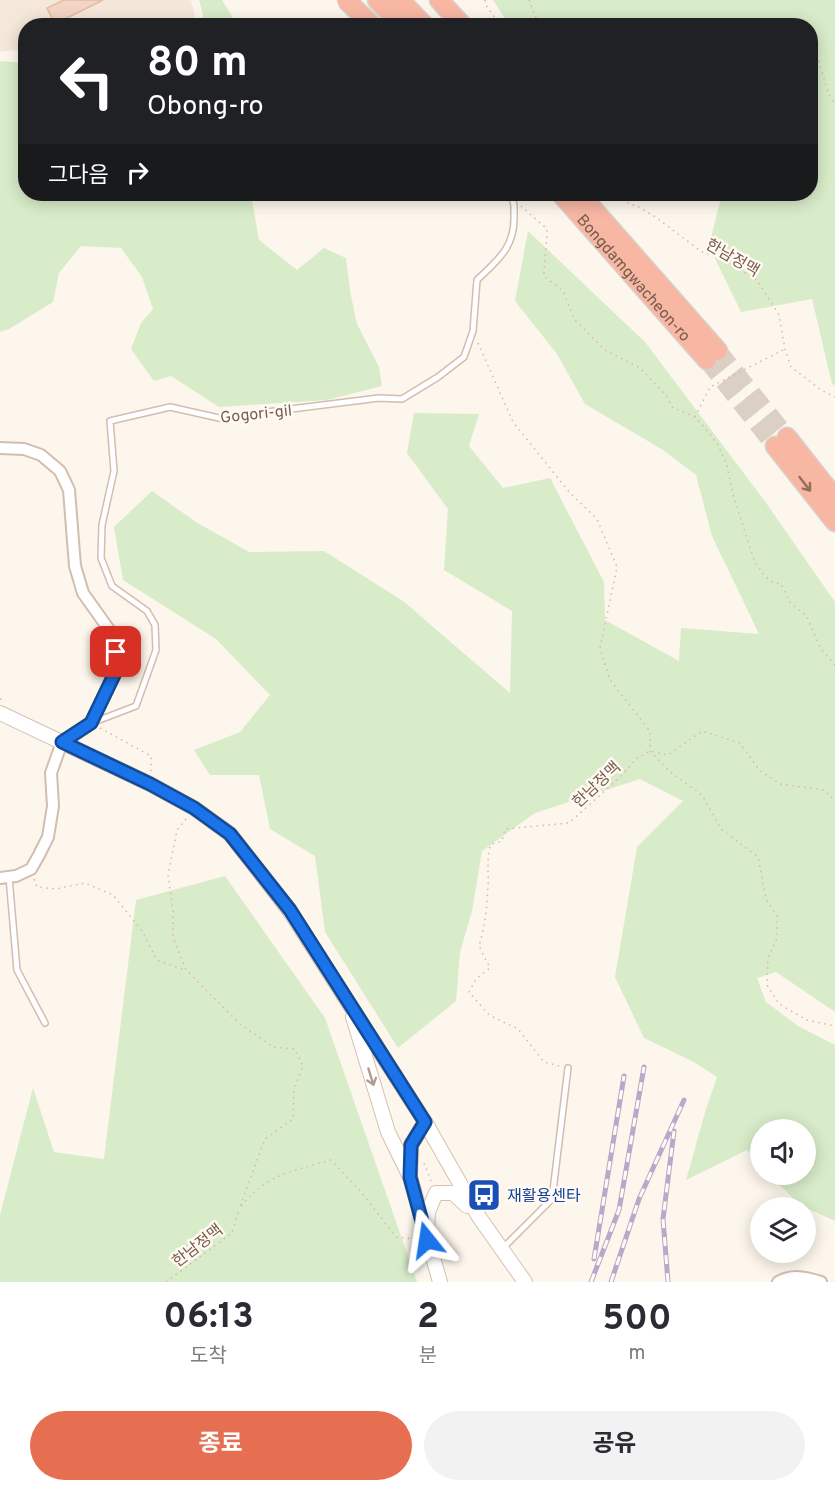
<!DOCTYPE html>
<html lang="ko">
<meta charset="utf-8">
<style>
body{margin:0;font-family:Overpass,"Noto Sans KR",sans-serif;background:#f2f2f3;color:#2b2b33;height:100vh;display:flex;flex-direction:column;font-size:22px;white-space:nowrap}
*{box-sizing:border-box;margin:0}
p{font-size:20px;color:#7c7c81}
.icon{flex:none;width:33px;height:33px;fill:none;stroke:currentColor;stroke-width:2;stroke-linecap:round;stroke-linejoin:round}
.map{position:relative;height:1282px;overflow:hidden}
.drawer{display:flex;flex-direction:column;background:#fff;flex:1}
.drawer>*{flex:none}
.hud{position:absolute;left:18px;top:18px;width:800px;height:183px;border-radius:24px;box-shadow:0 3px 15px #0003;background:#202124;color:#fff;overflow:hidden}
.tools{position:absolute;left:750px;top:1119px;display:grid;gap:12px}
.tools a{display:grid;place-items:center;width:66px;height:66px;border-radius:50%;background:#fff;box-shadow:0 3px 15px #0003;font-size:30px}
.pin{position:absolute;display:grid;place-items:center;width:51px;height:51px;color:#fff;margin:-26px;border-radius:12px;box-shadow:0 3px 9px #0006}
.me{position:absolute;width:66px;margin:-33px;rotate:345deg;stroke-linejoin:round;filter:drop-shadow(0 0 4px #0008)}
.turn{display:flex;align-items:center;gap:21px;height:126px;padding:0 30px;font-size:27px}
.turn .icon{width:78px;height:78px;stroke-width:2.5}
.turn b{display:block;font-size:42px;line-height:51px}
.then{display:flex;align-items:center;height:57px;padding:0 30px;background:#0003;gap:12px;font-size:22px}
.eta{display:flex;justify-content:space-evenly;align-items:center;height:102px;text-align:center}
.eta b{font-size:36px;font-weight:700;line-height:42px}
.primary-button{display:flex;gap:12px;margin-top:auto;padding:12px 30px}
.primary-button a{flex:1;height:69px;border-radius:36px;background:#e76f51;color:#fff;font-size:24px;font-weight:700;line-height:69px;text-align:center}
.primary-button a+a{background:#f2f2f3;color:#2b2b33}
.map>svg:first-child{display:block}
.residential{fill:#f5e8da}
.green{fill:#d8ecc9}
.building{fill:#f3d5c3;stroke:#e6bba3;stroke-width:1.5}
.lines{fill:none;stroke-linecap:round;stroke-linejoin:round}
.highway-tunnel{stroke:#dcd0c4;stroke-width:18;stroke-dasharray:18 9;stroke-linecap:butt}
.lane-casing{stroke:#d1beb0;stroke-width:8}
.street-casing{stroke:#d1beb0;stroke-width:14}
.secondary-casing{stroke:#d6c0b0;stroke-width:16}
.highway-casing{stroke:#dad1cd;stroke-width:21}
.path{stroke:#d9b8a5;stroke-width:1.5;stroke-dasharray:1.5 4.5;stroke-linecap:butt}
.lane{stroke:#fff;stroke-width:5}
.street{stroke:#fff;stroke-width:10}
.secondary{stroke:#fff;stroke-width:14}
.highway{stroke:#f7b7a3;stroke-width:18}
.rail-casing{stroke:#b9a8c9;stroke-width:5}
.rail{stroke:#fffaf3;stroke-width:3;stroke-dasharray:9;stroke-linecap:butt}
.highway-bridge-casing{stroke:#dad1cd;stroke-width:21;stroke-linecap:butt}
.highway-bridge{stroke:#f7b7a3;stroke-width:18}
.oneway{stroke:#936e5e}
.oneway2{stroke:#af9d94}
.route-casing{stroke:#114b97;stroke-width:15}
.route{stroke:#1a73e8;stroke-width:10}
.labels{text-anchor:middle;stroke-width:5;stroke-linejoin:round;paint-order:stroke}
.street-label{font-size:16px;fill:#7a5c4d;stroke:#fffaf3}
.transit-label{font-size:16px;fill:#164399;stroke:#fffaf3;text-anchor:start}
</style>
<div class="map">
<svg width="835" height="1282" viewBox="0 0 835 1282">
<rect width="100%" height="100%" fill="#fdf6ec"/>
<!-- residential -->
<path class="residential" d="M0,0H191L195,16L191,25L26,26L25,52L16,50L0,52Z"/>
<!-- green -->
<g class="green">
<path d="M199,0H222L233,18L234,25H202L203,14Z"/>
<path d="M493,0H835V385L832,384L812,299L741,312L709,246L722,194H810V26L509,25Z"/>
<path d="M0,61L25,63L26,194H251L259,240L297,270L324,248L346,258L350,291L357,324L379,367L382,386L327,400L219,407L171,376L154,381L131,349L141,323L153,309L142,277L121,248L81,246L59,273L53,302L9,329L0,332Z"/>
<path d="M528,231L645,342L764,500L835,602V1012L776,972L757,978L766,1002L798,1026L835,1045V1221L800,1205L770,1175L806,1174V1130H760V1164L747,1150L686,1180L706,1109L717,1077L694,1062L644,1038L615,977L637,847L683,801L640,779L535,813L482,851L472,911L460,952L456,1001L398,1048L325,932L315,856L270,829L259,775H210L194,750L240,732L270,695L216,639L123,580L114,527L152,491L196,522L249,552L324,551L403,601L510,693L512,611L444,570L448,509L407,453L414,413L479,414L469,446L503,488L550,478L604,582L605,620L679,661L681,628L759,634L712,536L696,475L663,450L585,404L557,354L515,301Z"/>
<path d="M225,876L325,1018L417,1282H0V1215L33,1088L54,1152L104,1159L136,900Z"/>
</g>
<!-- building -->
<path class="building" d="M64,0H103L55,24L47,8Z"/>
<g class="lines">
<!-- highway-tunnel -->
<g class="highway-tunnel">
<path d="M718,351L787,437"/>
<path d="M707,360L775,446"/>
</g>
<defs>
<g id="lane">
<path d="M94,722L136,706L156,650L155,625L147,611L112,586L101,558L102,525L114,471L110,421L170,407L219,418L379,398L402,399L438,377L464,357L473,331L477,280C498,260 515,247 514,216C514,207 515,201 509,194"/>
<path d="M9,877L17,970L45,1023"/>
<path d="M503,1248L552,1199L568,1068"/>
</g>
<g id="street">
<path d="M0,448L24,449L41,455L60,471L69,490L75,566L83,593L110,631L115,652L116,671L91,723L62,742L51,773L53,806L48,837L39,855L31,869L16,876L0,878"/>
<path d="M778,1282C792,1274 806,1277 821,1282"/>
</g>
<g id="secondary">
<path d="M0,713L150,784L194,808L230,834L289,910L425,1122L479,1217L525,1282"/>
<path d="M353,1017L388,1132L410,1177"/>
<path d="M425,1122L411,1145L410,1177L440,1282"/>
<path d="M427,1229L428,1212L436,1193H453L467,1206"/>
</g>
<g id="highway">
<path d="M377,0L403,26"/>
<path d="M400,0L425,26"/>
<path d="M439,0L463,26"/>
<path id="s1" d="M561,194L707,360"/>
<path d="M580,194L718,351"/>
<path d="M787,437L835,498"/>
<path d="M775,446L835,522"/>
</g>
</defs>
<!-- lane casing -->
<use href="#lane" class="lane-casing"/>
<!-- street casing -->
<use href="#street" class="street-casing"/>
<!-- secondary casing -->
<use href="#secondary" class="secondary-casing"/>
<!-- highway casing -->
<use href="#highway" class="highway-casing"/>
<!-- path -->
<g class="path">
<path d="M485,0L487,7L501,26"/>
<path d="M529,0L539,26"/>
<path d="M791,26L799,18L805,26"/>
<path d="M810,32L829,95L835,104"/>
<path d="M606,194L609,197L624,199L629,204L637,206L654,216L702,252L719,257L757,280L779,315L785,349L791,367L821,390L835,397"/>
<path d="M521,206L547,229C547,245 544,260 544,276L563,291L574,319L605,350L640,368L666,395L672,407L695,417L710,434L719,447L727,466L733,495L754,560L764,575L772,582L781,584L791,604L806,615L821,649L835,665"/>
<path d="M478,343L513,422L570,493L597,519L617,567L600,648L610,680L650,731V751L669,771L702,795L721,829L758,857L766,899L777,916V938L768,958L767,985L779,1004L807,1020L835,1026"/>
<path d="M695,417L710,387L783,350"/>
<path d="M0,699L5,701"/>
<path d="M100,728L151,756V771"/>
<path d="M186,819L177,830L168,875L173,910V937L186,970L240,1024L273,1047L295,1049L303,1066L294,1089L293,1119L265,1139L239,1209"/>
<path d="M34,879L37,887L56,889L85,883L113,895L142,931L157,960L185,970"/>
<path d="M559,1066L544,1062L518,1029L489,1015L469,992L476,979L490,968L479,946C485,927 487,906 488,886C489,871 486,858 491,844L502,841L505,829L569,823L619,778L637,758L650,751L668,755L702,731L740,743L760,771L780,784L824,790L835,801"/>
<path d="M424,1163L431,1181"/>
<path d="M241,1206C267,1174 293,1171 331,1160L361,1192L396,1237L414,1239"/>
<path d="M166,1282L232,1233L239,1210"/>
</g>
<!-- lane -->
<use href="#lane" class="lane"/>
<!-- street -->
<use href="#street" class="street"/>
<!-- secondary -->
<use href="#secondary" class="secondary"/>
<!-- highway -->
<use href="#highway" class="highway"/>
<defs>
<g id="rail">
<path d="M594,1259L624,1076"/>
<path d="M591,1282L619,1210L644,1067"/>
<path d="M611,1282L639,1199L684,1100"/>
<path d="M668,1282L663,1219L674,1131"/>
</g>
</defs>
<!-- rail casing -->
<use href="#rail" class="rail-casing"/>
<!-- rail -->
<use href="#rail" class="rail"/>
<defs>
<path id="highway-bridge" d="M346,0L373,26"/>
</defs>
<!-- highway-bridge casing -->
<use href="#highway-bridge" class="highway-bridge-casing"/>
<!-- highway-bridge -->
<use href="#highway-bridge" class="highway-bridge"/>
</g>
<!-- one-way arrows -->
<defs><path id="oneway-shaft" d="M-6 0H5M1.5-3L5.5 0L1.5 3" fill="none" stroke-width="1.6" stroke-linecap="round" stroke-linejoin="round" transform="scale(1.5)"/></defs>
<use class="oneway" href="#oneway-shaft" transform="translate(805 484) rotate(52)"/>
<use class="oneway2" href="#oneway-shaft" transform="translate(371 1077) rotate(73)"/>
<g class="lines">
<defs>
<path id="route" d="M116,652V671L91,723L62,742L150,784L194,808L230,834L290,910L425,1122L411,1145L410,1177L427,1240"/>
</defs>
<!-- route casing -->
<use href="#route" class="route-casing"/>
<!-- route -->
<use href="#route" class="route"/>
</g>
<!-- icons -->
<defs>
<symbol id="bus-square" viewBox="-11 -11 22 22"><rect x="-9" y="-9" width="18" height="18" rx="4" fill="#1a4fb4" stroke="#fffaf3"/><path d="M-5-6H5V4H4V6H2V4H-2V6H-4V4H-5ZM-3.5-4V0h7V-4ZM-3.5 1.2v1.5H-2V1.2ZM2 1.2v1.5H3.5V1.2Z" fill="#fff"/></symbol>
</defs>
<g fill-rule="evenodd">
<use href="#bus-square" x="465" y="1176" width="38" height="38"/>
</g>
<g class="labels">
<!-- street labels -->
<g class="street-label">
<text transform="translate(733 257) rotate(30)" y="6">한남정맥</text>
<text dy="6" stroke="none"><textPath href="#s1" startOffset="111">Bongdamgwacheon-ro</textPath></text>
<text transform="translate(256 413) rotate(-6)" y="6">Gogori-gil</text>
<text transform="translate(596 784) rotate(-43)" y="6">한남정맥</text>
<text transform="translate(197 1245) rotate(-38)" y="6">한남정맥</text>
</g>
<!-- transit labels -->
<g class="transit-label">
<text x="507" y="1201">재활용센타</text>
</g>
</g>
</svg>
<div class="tools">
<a><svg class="icon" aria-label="sound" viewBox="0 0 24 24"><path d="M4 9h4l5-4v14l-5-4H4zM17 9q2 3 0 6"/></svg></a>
<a><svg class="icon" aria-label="layers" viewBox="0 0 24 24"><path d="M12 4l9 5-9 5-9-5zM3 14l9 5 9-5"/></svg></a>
</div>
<div class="pin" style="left:116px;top:652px;background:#d93025"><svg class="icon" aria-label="arrive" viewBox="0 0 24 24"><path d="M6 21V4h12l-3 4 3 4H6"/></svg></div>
<svg class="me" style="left:427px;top:1240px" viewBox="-20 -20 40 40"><path d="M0-17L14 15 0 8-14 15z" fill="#1a73e8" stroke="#fff" stroke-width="4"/></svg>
<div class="hud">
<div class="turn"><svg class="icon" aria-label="left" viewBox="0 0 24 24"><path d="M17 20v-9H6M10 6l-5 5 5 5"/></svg><div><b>80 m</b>Obong-ro</div></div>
<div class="then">그다음<svg class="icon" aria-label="right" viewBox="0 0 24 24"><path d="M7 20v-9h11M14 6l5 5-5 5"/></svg></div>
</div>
</div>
<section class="drawer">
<div class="eta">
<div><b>06:13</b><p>도착</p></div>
<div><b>2</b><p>분</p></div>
<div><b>500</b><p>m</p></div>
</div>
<div class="primary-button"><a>종료</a><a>공유</a></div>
</section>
